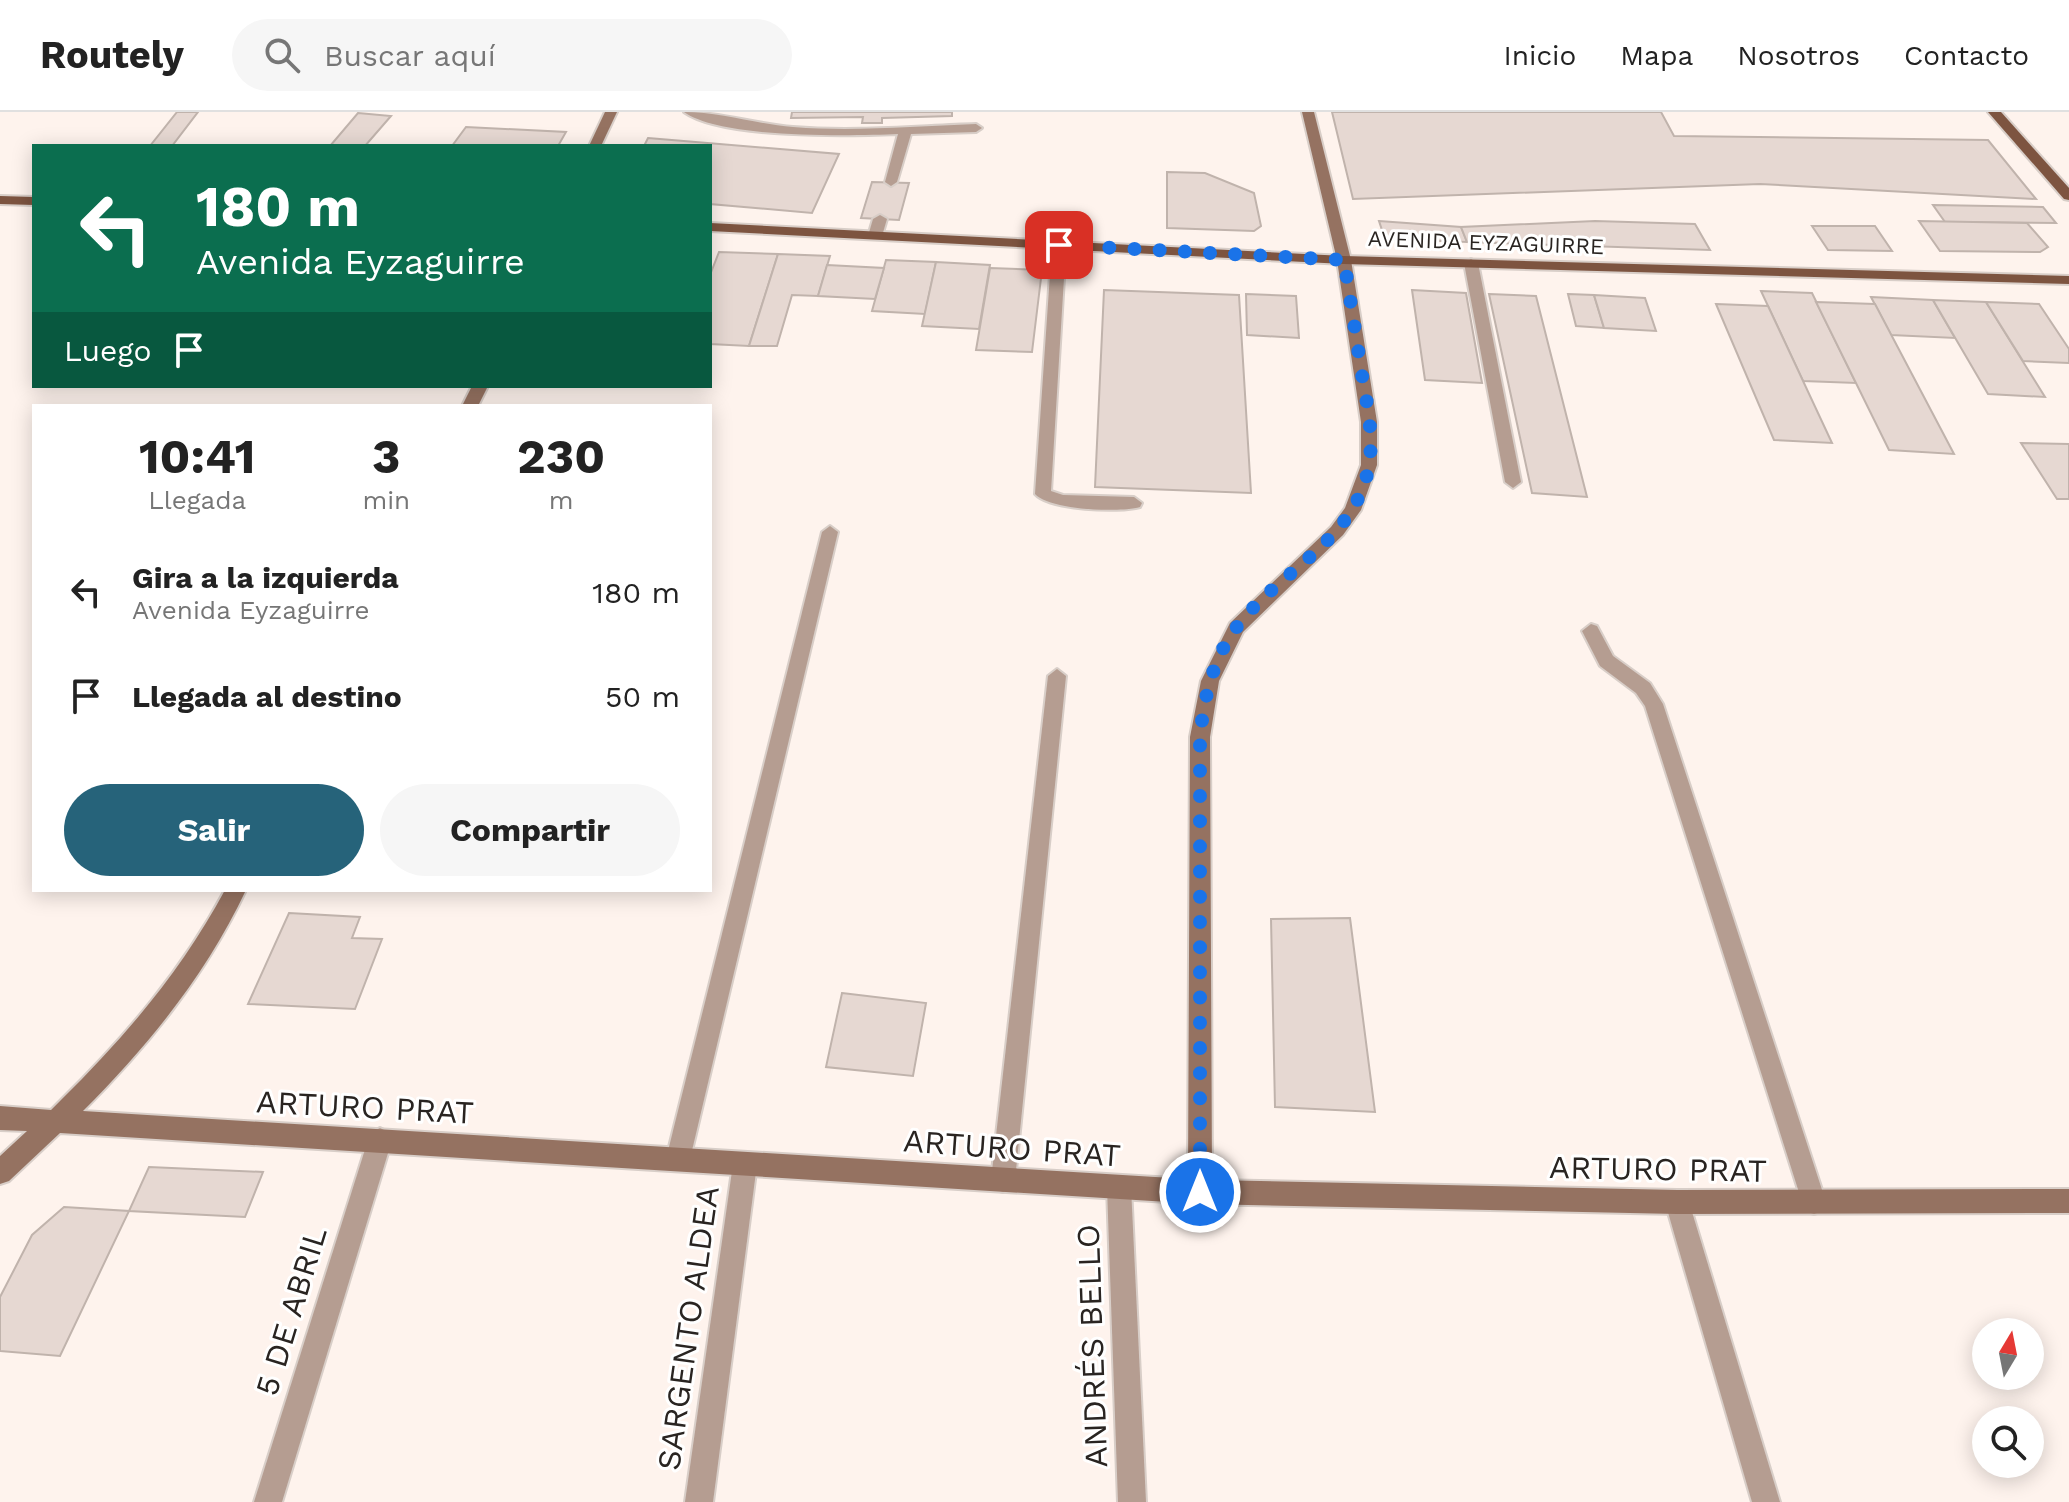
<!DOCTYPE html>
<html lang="es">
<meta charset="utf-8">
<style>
body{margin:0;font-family:"Work Sans",sans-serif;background:#f6f6f6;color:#222;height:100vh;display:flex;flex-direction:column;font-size:30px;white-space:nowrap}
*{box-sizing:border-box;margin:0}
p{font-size:26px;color:#767676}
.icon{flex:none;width:44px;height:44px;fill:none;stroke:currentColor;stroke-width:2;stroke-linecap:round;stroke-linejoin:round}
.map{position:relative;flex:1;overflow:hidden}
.side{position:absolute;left:32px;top:292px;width:680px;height:488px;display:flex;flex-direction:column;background:#fff;border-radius:0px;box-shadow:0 4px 20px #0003}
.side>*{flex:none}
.guide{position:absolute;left:32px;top:32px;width:680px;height:244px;border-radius:0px;box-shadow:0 4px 20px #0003;background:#0b6e4f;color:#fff;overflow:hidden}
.needle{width:52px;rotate:10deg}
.tools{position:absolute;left:1972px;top:1206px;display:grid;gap:16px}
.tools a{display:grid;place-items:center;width:72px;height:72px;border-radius:50%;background:#fff;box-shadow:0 4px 20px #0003;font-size:40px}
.pin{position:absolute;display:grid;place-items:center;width:68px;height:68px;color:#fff;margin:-34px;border-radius:16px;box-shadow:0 4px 12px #0006}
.me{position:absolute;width:88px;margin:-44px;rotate:0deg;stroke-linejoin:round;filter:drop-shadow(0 0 6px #0008)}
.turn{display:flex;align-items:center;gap:28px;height:168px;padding:0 32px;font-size:36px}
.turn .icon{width:104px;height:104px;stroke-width:2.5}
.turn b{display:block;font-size:56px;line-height:68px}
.then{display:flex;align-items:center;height:76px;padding:0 32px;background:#0003;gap:16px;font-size:30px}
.eta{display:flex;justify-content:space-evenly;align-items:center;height:136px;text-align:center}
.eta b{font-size:48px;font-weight:700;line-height:56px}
.action{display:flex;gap:16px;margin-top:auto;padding:16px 32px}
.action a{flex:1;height:92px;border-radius:48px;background:#26637a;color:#fff;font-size:32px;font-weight:700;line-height:92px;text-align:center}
.action a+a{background:#f6f6f6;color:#222}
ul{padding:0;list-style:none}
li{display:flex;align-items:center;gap:24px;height:104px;padding:0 32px}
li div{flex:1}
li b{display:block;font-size:30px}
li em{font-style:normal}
header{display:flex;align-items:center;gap:48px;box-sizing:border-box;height:112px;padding:0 40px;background:#fff;border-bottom:2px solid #e0e0e0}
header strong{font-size:38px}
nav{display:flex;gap:44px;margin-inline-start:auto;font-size:28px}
.search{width:560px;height:72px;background:#f6f6f6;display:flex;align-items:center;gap:20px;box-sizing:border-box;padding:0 28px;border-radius:44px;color:#767676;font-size:30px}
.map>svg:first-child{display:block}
.building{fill:#e6d8d2;stroke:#c0b3ac;stroke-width:2}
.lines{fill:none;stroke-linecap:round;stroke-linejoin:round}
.lane-casing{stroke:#d8cec8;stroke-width:4}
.street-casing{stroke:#d8cec8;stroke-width:4}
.secondary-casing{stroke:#d8cec8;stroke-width:4}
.primary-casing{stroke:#d8cec8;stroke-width:4}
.lane{fill:#b59d91;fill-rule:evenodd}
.street{fill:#b59d91;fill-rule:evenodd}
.secondary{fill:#957261;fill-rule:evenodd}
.primary{fill:#7d5440;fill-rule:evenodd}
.route{stroke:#1a73e8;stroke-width:14;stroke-dasharray:0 25.2}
.labels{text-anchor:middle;stroke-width:6;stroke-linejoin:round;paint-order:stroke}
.far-street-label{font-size:22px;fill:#292421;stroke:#fff}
.near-street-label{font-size:32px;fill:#292421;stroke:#fff}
</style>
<header>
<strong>Routely</strong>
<div class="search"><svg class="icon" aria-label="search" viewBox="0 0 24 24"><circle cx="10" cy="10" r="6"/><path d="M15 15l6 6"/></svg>Buscar aquí</div>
<nav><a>Inicio</a><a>Mapa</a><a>Nosotros</a><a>Contacto</a></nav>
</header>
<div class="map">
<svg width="2069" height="1390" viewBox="0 0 2069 1390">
<rect width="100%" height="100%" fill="#fef3ed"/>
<!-- building -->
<g class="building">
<path d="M177,0H198L172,34H150Z"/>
<path d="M792,0H952V4L882,6V11H862L863,5L791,6Z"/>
<path d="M1332,0H1661L1674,24L1988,28L2036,87L1760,72L1353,87Z"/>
<path d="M358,1L391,4L365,34H330Z"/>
<path d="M466,15L566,20L558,34H452Z"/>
<path d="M648,26L839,42L812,101L710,92V34H644Z"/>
<path d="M1167,60L1205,61L1254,81L1261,114L1254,119L1167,116Z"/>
<path d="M872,70L909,71L899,108L861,106Z"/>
<path d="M1933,93L2043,95L2056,111L1945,110Z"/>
<path d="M1379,109L1461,115L1467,130L1385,127Z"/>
<path d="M1595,109L1695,112L1710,138L1467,130L1461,115Z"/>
<path d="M1919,109L2027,111L2048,135L2040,140L1940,139Z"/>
<path d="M1812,114H1875L1892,139L1828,138Z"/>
<path d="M719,140L778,142L749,234L710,232V163Z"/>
<path d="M778,142L830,144L818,184L792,183L777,234H749Z"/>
<path d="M886,148L936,150L925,202L872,199Z"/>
<path d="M936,150L990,153L979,217L922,214Z"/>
<path d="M827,153L884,156L875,187L818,184Z"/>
<path d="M990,156L1042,158L1032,240L976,238Z"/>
<path d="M1104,178L1239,183L1251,381L1095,375Z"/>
<path d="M1412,178L1466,181L1482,271L1425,268Z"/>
<path d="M1761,179L1812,181L1856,271L1803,269Z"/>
<path d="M1246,182L1296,184L1299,226L1247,223Z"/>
<path d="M1489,182L1536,184L1587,385L1532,381Z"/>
<path d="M1568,182L1594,183L1604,216L1576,214Z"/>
<path d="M1594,183L1645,186L1656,219L1604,216Z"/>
<path d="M1871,185L1933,188L1955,226L1891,223Z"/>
<path d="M1933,188L1986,190L2045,285L1988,282Z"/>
<path d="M1816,190L1875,192L1954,342L1889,338Z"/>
<path d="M1986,190L2039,192L2069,237V251L2023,249Z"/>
<path d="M1716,192L1768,194L1832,331L1774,328Z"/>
<path d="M2021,331L2069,332V387H2057Z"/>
<path d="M289,801L360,805L352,826L382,827L355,897L248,892Z"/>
<path d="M1350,806L1375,1000L1275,995L1271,807Z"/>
<path d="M842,881L926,891L913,964L826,955Z"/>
<path d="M149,1055L263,1060L245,1105L129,1099Z"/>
<path d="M64,1095L129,1099L60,1244L0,1239V1185L32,1123Z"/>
</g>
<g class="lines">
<defs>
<g id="lane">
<path d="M684,0C720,0 756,12 793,15C854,20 915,14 976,12L982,16L976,20L911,22L897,70L891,74L885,70L898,22C850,24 722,27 684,0Z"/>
<path d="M880,103L887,107L882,124L870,127L868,124L873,107Z"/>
<path d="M1059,129L1066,133L1051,379L1063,383L1134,385L1142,391L1140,395C1119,401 1049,398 1035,382L1052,133Z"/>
<path d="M1471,147L1478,151L1521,370L1513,376L1505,370L1464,151Z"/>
<path d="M1591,512L1597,514L1613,544L1650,571L1663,592L1826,1090L1823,1099L1814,1102L1805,1099L1802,1090L1645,594L1636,581L1600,554L1582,519Z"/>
<path d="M1057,557L1066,564L1015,1068L1012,1077L1003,1080L994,1077L991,1068L1048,564Z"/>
</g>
<g id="street">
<path d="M830,414L838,420L690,1047L686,1055L678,1059L670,1055L666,1047L822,420Z"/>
<path d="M380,1016L388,1020L392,1028L282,1390H254L368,1028L372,1020Z"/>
<path d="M745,1040L753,1044L757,1052L713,1390H685L733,1052L737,1044Z"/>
<path d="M1119,1063L1128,1066L1131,1075L1146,1390H1118L1107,1075L1110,1066Z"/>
<path d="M1677,1078L1686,1081L1689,1090L1780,1390H1752L1665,1090L1668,1081Z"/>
</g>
<g id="secondary">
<path d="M605,0H617L601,34H589Z"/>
<path d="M1302,0H1314L1351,148L1377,310V353L1361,398L1343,423L1243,520L1219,569L1210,625L1212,1068L1677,1078L2069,1077V1101L1677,1102L1200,1092L60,1021L9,1069L0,1072V1044L27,1019L0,1018V994L51,998L61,988C126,924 182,858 225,778H246C206,863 148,934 83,999L1188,1067L1190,625L1201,569L1230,511L1331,415L1345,396L1361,353V310L1337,148Z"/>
<path d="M472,274H488L478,294H462Z"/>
</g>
<g id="primary">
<path d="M1988,0H2001L2069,76V88L2064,87Z"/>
<path d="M0,84L34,85V93L0,92Z"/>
<path d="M710,111L1344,144L2069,164V172L1344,152L710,119Z"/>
</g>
</defs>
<!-- lane casing -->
<use href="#lane" class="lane-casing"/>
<!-- street casing -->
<use href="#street" class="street-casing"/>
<!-- secondary casing -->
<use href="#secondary" class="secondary-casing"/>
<!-- primary casing -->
<use href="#primary" class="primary-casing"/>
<!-- lane -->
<use href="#lane" class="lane"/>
<!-- street -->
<use href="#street" class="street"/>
<!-- secondary -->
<use href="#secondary" class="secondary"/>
<!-- primary -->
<use href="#primary" class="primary"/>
</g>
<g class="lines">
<!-- route -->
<path class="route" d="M1059,133L1344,148C1350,186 1356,224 1362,263C1367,292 1374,323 1369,354C1355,430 1278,459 1236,516C1212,548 1204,587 1200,625V1080"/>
</g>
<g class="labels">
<!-- far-street labels -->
<g class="far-street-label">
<text transform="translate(1486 130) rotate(2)" y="8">AVENIDA EYZAGUIRRE</text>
</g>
<!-- near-street labels -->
<g class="near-street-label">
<text transform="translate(365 995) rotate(3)" y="11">ARTURO PRAT</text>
<text transform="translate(1012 1036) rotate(4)" y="11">ARTURO PRAT</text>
<text transform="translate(1658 1057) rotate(1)" y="11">ARTURO PRAT</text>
<text transform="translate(291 1199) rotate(-73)" y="11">5 DE ABRIL</text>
<text transform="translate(688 1216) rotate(-82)" y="11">SARGENTO ALDEA</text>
<text transform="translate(1092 1234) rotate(-92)" y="11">ANDRÉS BELLO</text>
</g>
</g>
</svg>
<div class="tools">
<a><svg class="needle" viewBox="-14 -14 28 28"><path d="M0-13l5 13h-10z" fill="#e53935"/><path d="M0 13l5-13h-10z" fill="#767676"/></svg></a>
<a><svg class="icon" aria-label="search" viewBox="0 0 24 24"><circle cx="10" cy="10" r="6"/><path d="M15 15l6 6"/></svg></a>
</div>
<div class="pin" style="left:1059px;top:133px;background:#d93025"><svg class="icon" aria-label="arrive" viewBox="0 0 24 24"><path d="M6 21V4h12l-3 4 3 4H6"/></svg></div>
<svg class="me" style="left:1200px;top:1080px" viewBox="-20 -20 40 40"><circle r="17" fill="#1a73e8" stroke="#fff" stroke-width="3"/><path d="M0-11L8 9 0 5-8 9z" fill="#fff"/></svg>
<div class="guide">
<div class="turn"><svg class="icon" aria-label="left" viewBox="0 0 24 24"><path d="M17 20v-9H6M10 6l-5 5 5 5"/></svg><div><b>180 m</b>Avenida Eyzaguirre</div></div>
<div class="then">Luego<svg class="icon" aria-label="arrive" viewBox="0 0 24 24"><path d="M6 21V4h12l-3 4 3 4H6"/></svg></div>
</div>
<section class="side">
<div class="eta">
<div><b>10:41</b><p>Llegada</p></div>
<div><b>3</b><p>min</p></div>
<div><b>230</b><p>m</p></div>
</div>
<ul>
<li><svg class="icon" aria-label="left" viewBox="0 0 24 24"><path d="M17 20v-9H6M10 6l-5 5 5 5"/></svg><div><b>Gira a la izquierda</b><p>Avenida Eyzaguirre</p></div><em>180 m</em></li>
<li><svg class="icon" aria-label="arrive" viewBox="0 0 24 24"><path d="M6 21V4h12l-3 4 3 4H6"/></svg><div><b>Llegada al destino</b></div><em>50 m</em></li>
</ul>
<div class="action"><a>Salir</a><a>Compartir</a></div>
</section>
</div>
